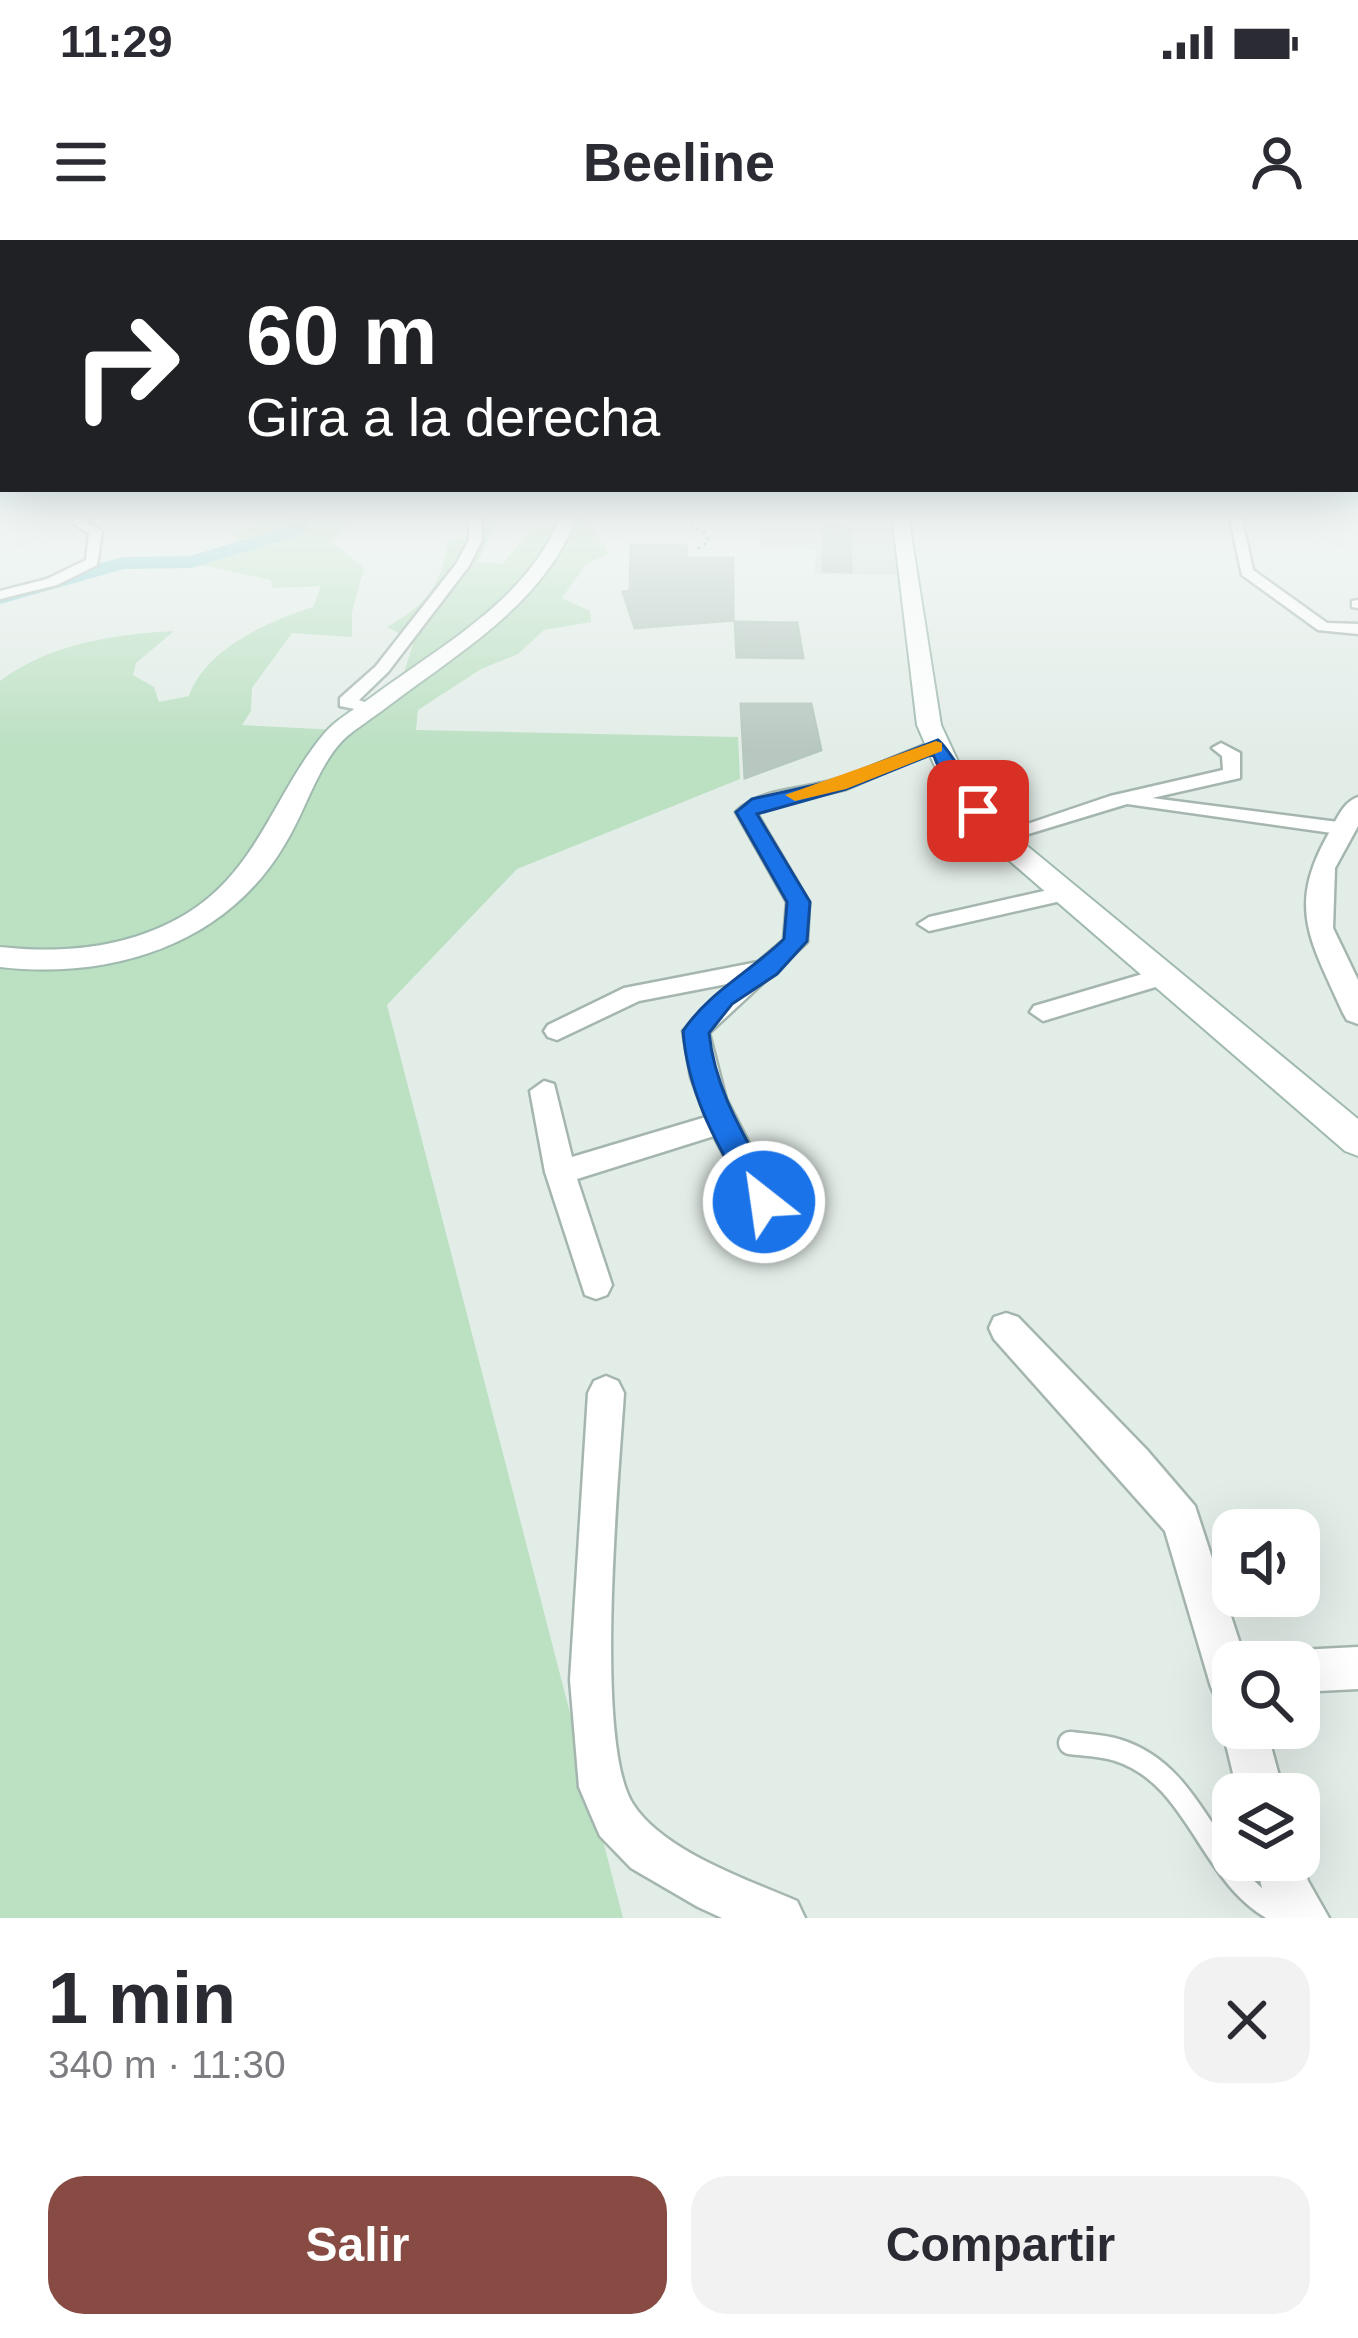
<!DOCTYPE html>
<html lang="es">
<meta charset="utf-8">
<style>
body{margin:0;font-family:Arial,sans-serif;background:#f2f2f3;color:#2b2b33;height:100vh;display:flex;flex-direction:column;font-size:45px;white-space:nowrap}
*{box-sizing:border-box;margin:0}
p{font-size:39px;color:#7c7c81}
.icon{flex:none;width:66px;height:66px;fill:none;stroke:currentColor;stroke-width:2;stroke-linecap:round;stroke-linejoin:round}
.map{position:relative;height:1678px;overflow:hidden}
.sheet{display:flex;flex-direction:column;background:#fff;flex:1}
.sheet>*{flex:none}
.top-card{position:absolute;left:0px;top:0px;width:1359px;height:252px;box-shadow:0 12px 48px #0002;background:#202124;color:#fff;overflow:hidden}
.buttons{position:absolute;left:1212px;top:1269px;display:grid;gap:24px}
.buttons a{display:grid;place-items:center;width:108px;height:108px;border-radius:24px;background:#fff;box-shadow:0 12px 48px #0002;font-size:60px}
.pin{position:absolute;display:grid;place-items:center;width:102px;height:102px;color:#fff;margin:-51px;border-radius:24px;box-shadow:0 6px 18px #0006}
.me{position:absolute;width:132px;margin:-66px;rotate:330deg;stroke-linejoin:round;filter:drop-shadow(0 0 9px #0008)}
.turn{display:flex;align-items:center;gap:42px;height:252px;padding:0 48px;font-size:54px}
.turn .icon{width:156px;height:156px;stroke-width:2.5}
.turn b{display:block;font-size:84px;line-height:102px}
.round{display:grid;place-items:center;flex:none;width:126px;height:126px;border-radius:36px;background:#f2f2f3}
.head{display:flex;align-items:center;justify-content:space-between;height:204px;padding:0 48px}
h1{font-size:72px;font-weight:700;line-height:90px}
.action{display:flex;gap:24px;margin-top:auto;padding:24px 48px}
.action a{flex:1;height:138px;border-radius:36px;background:#884b43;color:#fff;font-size:48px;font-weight:700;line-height:138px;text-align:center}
.action a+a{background:#f2f2f3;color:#2b2b33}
.status{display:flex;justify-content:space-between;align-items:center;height:84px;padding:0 60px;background:#fff;direction:ltr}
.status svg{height:33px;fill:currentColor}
header{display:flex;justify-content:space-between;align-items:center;height:156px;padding:0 48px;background:#fff;font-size:54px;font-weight:700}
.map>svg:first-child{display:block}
.built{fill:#d1ddd7}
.green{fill:#bbe0c2}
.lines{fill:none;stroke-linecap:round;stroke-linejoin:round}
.river{fill:#88cfd5;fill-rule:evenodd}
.building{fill:#b8c8c1;stroke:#b5c8be;stroke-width:3}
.service-far1-casing{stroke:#a5b6af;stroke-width:10}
.service-casing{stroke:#a5b6af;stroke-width:27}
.minor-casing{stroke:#a5b6af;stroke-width:5}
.tertiary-casing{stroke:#a5b6af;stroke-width:5}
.secondary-casing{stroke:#a0baaf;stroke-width:4}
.path{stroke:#82b3a0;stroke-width:3;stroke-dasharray:3 4.5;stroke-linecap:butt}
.service-far1{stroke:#fff;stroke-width:8}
.service{stroke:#fff;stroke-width:22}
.minor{fill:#fff;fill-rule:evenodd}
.tertiary{fill:#fff;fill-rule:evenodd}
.secondary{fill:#fff;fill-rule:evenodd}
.route{fill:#1a73e8;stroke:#114b97;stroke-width:3}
.slow{fill:#f59e0b}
</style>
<div class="status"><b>11:29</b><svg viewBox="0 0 49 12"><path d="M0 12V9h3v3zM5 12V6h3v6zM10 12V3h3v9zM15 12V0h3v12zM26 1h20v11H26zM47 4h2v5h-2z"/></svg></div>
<header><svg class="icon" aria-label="menu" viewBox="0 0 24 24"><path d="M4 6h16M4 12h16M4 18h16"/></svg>Beeline<svg class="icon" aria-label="person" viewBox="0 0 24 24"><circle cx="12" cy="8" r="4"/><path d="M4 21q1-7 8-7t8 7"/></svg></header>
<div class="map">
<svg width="1358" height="1678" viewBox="0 0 1358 1678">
<rect width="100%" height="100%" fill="#e3ede8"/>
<!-- built -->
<path class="built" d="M763,284L896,288L900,335L814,334L817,309L760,306Z"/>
<!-- green -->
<path class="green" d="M256,275H373L345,288L331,301L364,328L352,372V397L292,393L252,448L251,471L242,485L338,490L399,448L414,401L387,387C424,367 443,345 447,302L468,297L464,275H502L477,322L502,324L531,290L568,284L573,275H584L609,314L587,323L562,358L590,371L591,382L544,390L518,414L481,429L418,470L416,490L738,497L740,539L517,629L387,765L623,1678H0V441C49,404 114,394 174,391L136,423L133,435L154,447L159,462L189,456C205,409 269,381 313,367L321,346L273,348L271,340L186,322L240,308L232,292L251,287Z"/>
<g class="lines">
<!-- river -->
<path class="river" d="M293,275H312L302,295L191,328L124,329L0,364V350L123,317L190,316L287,287Z"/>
</g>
<!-- building -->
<g class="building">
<path d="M824,287L850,288L851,332L823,331Z"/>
<path d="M631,305H686L687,318H733V380L635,388L623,352L630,351Z"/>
<path d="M735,382L797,383L803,418L737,417Z"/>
<path d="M741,464H811L821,510L745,538Z"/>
</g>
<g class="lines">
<defs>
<path id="service-far1" d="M640,275H675"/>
<path id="service" d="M1070,1503C1085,1505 1102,1505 1117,1510C1202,1536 1209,1646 1287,1676"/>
<g id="minor">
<path d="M78,275H91L86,282L102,291L97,325L57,345L0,359V351L47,339L86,320L89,293L72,283Z"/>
<path d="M469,275H481L482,300L469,326L388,432L359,460L378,467L369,472L340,466V458L376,426L456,324L469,300Z"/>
<path d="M1229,275H1241L1253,330L1327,383L1358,384V394L1318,390L1242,335Z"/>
<path d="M1358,360V368L1352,367V361Z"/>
<path d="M932,502L947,506L846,549L766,567L757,574L809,662L807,702L709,793L726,859L779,961L775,970L764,973L753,970L714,896L577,939L612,1045L607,1055L596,1059L585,1055L545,932L530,851L544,841L554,844L572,917L706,877L691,837L683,791L732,743L639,761L557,800L548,797L544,791L548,785L624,748L758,722L784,700L787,662L736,572C760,548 802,550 834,540C867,530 899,515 932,502Z"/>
<path d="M1221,503L1240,513V538L1152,558L1346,583L1356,589L1346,595L1127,564L999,603L989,597L1110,556L1223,530L1222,516L1212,508Z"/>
<path d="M1066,646L1077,653L1074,658L929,691L918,684L929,677Z"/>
<path d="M1163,728L1175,736L1172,742L1043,781L1030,772L1034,766Z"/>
<path d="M1006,1073L1018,1077L1147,1210L1195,1266L1246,1422H1233V1469L1218,1462L1211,1447L1165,1291L994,1099L989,1088L994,1077Z"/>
<path d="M606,1136L618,1141L624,1153C619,1235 593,1502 633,1564C663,1611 748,1640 797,1661L805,1678H722L698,1667L631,1628L600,1596L593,1580L579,1547L570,1440L588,1153L594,1141Z"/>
<path d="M1358,1407V1449L1299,1452V1422H1281L1284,1416L1299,1410Z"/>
<path d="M1233,1470V1488H1266L1284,1554H1238L1222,1488Z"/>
<path d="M1299,1611L1308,1641L1329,1678H1276L1263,1652L1255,1620H1299Z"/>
</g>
<path id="tertiary" d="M1358,557V586L1335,628L1333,688L1358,740V784L1347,780L1343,773C1311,701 1286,668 1329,593C1337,579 1343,562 1358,557Z"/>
<g id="secondary">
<path d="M561,275H577C546,363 459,412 387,467C373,478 356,488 343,500C317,527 305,572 285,604C226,705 112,740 0,727V707C65,714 129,708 186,674C257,631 273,556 323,495C336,479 357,468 373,456C443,404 529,359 561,275Z"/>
<path d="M892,275H908L941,485L968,543L1009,591L1358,879V916L1345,911L989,603L943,545L917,485Z"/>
</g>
</defs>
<!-- service-far1 casing -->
<use href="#service-far1" class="service-far1-casing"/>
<!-- service casing -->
<use href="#service" class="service-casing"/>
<!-- minor casing -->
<use href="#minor" class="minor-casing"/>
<!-- tertiary casing -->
<use href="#tertiary" class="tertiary-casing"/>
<!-- secondary casing -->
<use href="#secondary" class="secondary-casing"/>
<!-- path -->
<path class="path" d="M690,277L692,288L706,293L708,302L697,309"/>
<!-- service-far1 -->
<use href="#service-far1" class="service-far1"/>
<!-- service -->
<use href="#service" class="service"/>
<!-- minor -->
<use href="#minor" class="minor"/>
<!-- tertiary -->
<use href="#tertiary" class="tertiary"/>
<!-- secondary -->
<use href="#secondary" class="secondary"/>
</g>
<!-- sky -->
<linearGradient id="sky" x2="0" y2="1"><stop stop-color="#81bfe0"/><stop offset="0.54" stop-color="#f2f7f5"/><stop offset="1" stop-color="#f2f7f5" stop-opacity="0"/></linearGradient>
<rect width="1358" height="510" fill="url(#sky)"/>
<!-- route -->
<path class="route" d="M938,500C948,506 976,556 988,571L985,575H971L946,545L933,514L846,549L757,574L810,662L807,701L777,734L732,764L709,793C716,858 751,905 780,962L775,970L764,974L754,970C722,912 688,859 683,791C709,752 750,732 784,699L787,662L736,572L752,559L833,541Z"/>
<!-- slow -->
<path class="slow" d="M936,501L942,503V511L846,549L795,561L785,555Z"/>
</svg>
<div class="buttons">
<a><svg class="icon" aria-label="sound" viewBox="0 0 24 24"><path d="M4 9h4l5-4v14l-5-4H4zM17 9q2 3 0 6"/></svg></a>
<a><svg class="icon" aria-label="search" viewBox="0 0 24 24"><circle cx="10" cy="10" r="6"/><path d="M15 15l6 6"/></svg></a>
<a><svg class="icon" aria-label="layers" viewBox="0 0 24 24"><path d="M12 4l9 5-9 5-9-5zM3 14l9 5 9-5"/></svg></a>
</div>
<div class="pin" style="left:978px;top:571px;background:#d93025"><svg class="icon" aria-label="arrive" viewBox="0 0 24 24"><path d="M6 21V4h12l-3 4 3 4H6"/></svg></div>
<svg class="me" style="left:764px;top:962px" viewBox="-20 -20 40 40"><circle r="17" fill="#1a73e8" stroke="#fff" stroke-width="3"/><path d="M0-11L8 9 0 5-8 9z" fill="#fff"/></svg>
<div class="top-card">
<div class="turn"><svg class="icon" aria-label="right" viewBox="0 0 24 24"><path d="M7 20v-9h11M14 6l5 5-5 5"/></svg><div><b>60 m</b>Gira a la derecha</div></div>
</div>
</div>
<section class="sheet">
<div class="head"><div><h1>1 min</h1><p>340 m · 11:30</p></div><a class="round"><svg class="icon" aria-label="close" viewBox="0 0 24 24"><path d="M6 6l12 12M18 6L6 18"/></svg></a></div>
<div class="action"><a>Salir</a><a>Compartir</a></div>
</section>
